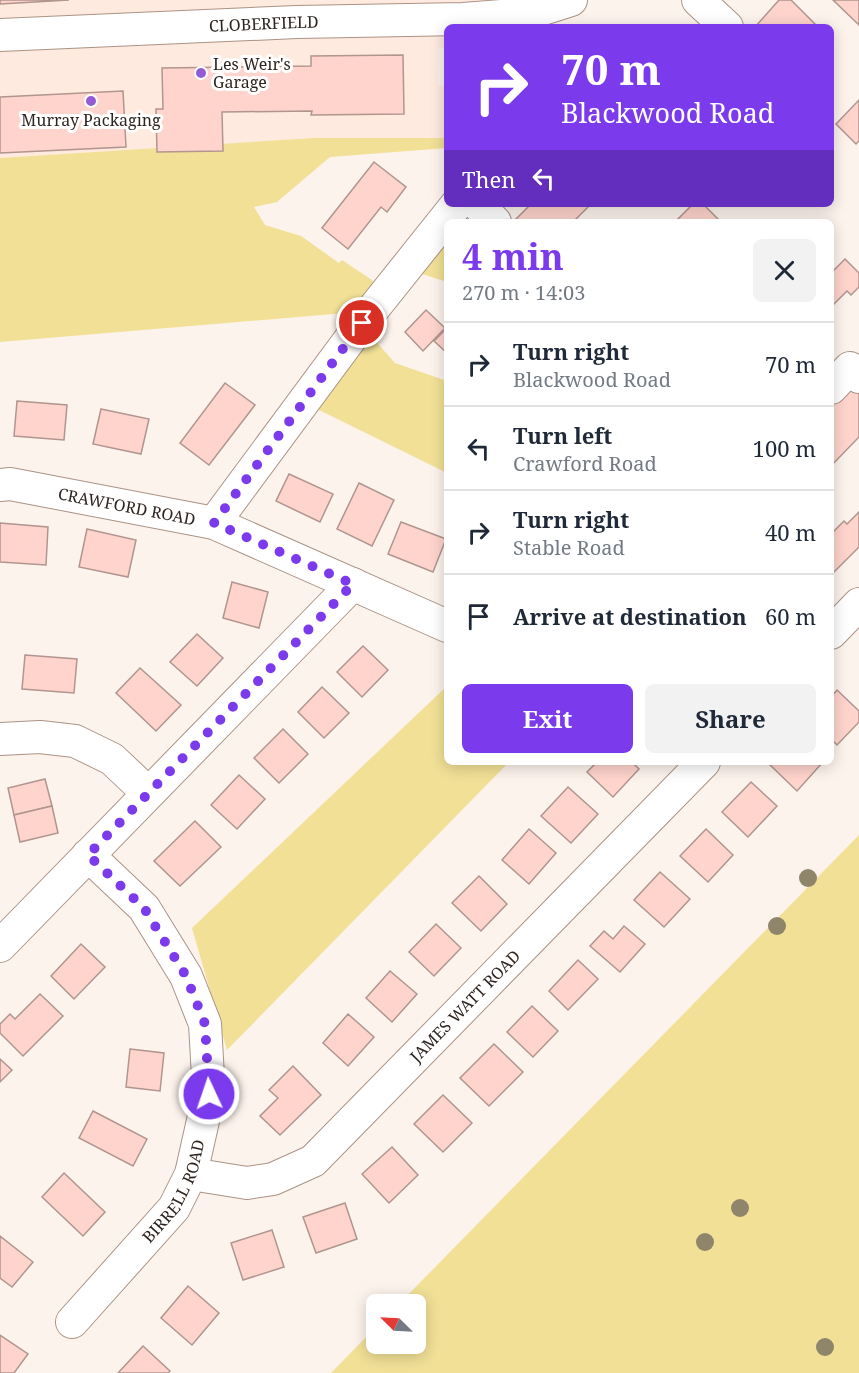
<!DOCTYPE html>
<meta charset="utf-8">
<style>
body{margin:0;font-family:"Noto Serif",serif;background:#f2f2f3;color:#1f2937;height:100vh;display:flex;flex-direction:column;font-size:22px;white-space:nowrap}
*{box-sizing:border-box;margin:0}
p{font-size:20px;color:#747a83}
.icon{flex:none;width:33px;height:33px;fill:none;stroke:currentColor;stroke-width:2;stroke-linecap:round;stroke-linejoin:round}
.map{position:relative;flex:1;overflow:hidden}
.drawer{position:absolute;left:444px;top:219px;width:390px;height:546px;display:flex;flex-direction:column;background:#fff;border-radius:9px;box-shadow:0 3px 15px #0003}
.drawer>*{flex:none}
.hud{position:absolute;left:444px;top:24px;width:390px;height:183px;border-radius:9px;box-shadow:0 3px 15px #0003;background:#7c3aed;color:#fff;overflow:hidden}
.needle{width:39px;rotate:294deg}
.buttons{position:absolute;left:366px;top:1294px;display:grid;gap:12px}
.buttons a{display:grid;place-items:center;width:60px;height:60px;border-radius:9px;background:#fff;box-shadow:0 3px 15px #0003;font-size:30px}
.pin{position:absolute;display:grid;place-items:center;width:51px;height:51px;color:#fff;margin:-26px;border:3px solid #fff;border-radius:50%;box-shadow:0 2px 6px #0007}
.me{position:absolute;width:66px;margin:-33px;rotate:357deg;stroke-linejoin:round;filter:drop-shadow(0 0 4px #0008)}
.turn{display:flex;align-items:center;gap:21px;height:126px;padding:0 18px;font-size:27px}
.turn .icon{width:78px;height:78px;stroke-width:2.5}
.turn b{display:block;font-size:42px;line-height:51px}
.then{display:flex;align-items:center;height:57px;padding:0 18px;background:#0003;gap:12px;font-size:22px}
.round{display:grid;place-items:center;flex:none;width:63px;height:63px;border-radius:9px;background:#f2f2f3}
.summary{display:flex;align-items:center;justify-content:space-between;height:102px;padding:0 18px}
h1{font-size:36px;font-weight:700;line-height:45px;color:#7c3aed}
.cta{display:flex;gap:12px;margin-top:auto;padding:12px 18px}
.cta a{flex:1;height:69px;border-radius:9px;background:#7c3aed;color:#fff;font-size:24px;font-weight:700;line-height:69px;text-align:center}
.cta a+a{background:#f2f2f3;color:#1f2937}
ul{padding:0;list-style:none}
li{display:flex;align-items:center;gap:18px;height:84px;padding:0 18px;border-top:2px solid #e0e1e3}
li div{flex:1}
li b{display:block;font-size:22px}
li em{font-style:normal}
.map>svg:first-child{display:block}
.built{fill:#feeade}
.green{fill:#f1e096}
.building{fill:#fed4cc;stroke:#b1958f;stroke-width:1.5}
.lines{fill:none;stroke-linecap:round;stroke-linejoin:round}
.street-casing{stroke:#ab9385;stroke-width:34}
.street{stroke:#fff;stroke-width:32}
.tree{fill:#8e856b}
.route{stroke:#7c3aed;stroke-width:10;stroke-dasharray:0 18}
.poi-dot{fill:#945cd4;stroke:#fff;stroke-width:2}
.labels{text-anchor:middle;stroke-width:6;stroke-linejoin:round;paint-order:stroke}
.street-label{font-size:16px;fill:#2d241f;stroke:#fff}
.poi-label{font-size:16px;fill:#2d241f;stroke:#fff;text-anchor:start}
</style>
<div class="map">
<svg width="859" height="1373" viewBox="0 0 859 1373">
<rect width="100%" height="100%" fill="#fdf3ed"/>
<!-- built -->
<path class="built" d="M0,0H552L447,27V45L439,49L438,86H447V138H313L0,158Z"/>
<!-- green -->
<g class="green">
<path d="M313,138H447V148L330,157L277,202L254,207L265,225L301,236L339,263L342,260L372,280L377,286L357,312L0,342V158Z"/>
<path d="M447,242V282L422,274Z"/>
<path d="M372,337L395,363L447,381V473L317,409Z"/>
<path d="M447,686V762H509L227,1050L192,928Z"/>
<path d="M859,835V1373H331L376,1327V1344H416V1305H398Z"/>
</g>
<!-- building -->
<g class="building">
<path d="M0,0H69L0,4Z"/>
<path d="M779,0H791L815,24L812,27H755Z"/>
<path d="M833,0H859V25Z"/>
<path d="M403,55L404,114L311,115L312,111L222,112L223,151L157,152L156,109H163L162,68L311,66V56Z"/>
<path d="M123,91L126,147L0,153V97Z"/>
<path d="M859,100V141L856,144L836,124Z"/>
<path d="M374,162L406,187L387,212L381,207L348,249L322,228Z"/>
<path d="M531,204H591L573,222H513Z"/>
<path d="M693,204H703L720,221L675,222Z"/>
<path d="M845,259L859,273V287L851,295L847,291L831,307V273Z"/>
<path d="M426,310L445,328L423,351L405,332Z"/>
<path d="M447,328V353L434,341Z"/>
<path d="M225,383L255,405L209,465L180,443Z"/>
<path d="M853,383L859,389V437L831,466V407Z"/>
<path d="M17,401L67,405L64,440L14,436Z"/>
<path d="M101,409L149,419L141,454L93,444Z"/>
<path d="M289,474L333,494L320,522L276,501Z"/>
<path d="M359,483L394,500L372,546L337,529Z"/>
<path d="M859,512V547L832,574L831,534L844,521L847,524Z"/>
<path d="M401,522L446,539L433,572L388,554Z"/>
<path d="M0,523L48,527L46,565L0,562Z"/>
<path d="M87,529L136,540L128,577L79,567Z"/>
<path d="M232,582L268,592L259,628L223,618Z"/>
<path d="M197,634L223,658L197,686L170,662Z"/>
<path d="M363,646L388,670L362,697L337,672Z"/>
<path d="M25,655L77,659L74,693L22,689Z"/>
<path d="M140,668L181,705L156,731L116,693Z"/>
<path d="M322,687L349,713L324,738L298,712Z"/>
<path d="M837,690L859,711V722L837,745L831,739V697Z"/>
<path d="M283,729L308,754L279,783L254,758Z"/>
<path d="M597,762H632L639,769L613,797L587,772Z"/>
<path d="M771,762H823L797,791L769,764Z"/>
<path d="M239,775L265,799L237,829L211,805Z"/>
<path d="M45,779L52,806L14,815L8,788Z"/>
<path d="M751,782L777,806L748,837L722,812Z"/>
<path d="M568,787L598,814L571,843L541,816Z"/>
<path d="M52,806L58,833L20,842L14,815Z"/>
<path d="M195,821L221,847L180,886L154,861Z"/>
<path d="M529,829L556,853L529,884L502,860Z"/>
<path d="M706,829L733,855L708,882L680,856Z"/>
<path d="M660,872L690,899L664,927L634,900Z"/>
<path d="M479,876L507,904L481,931L452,903Z"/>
<path d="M436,924L461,948L434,976L409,952Z"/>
<path d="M624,926L645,944L620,972L590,946L604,931L613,939Z"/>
<path d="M81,944L105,967L74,999L51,976Z"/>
<path d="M578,960L598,979L568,1010L549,991Z"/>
<path d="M390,971L417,994L392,1022L366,998Z"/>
<path d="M40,994L63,1016L23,1056L0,1033V1024L10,1014L15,1019Z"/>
<path d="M532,1006L558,1031L533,1057L507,1032Z"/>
<path d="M348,1014L374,1037L348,1066L323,1043Z"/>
<path d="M494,1044L523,1072L489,1106L460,1078Z"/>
<path d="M130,1049L164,1053L160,1091L126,1087Z"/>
<path d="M0,1059L12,1070L0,1082Z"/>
<path d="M293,1066L321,1095L280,1135L260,1116L278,1098L269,1090Z"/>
<path d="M443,1095L472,1123L443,1152L414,1124Z"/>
<path d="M93,1111L147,1139L133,1166L79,1138Z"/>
<path d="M392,1147L418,1175L389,1203L362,1174Z"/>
<path d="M64,1173L105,1212L83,1236L42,1197Z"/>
<path d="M345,1203L357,1239L316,1253L303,1217Z"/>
<path d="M272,1230L284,1267L243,1280L231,1243Z"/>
<path d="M0,1236L33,1262L12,1287L0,1278Z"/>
<path d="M188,1286L219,1313L192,1345L161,1318Z"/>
<path d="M0,1335L28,1354L14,1373H0Z"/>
<path d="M143,1346L170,1371L168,1373H118Z"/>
</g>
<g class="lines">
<defs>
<g id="street">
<path d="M698,0L727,27"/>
<path id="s1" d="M0,35L297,22L463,19L527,14L571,0"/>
<path d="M477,204L495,222"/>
<path d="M831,388L850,368L859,377"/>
<path id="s2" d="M0,485L10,484L214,523L447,626"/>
<path d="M214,523L362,323L457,204"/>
<path d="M831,633L859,604"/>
<path d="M0,739L40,737L75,741L112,759L148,793"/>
<path d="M0,946L353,584"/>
<path id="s3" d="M191,1174L247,1183L273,1179L313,1161L704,762"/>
<path id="s4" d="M72,1322L174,1208L191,1174L209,1094L205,1024L186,976L144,908L88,855"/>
</g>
</defs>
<!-- street casing -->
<use href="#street" class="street-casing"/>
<!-- street -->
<use href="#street" class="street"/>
</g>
<!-- trees -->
<g class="tree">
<circle cx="808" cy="878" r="9"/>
<circle cx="777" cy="926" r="9"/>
<circle cx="740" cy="1208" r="9"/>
<circle cx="705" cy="1242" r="9"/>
<circle cx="825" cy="1347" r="9"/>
</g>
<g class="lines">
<!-- route -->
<path class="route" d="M209,1094L205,1024L186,976L144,908L88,855L353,584L214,523L362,323"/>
</g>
<!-- markers -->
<g class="poi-dot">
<circle cx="201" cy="73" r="6"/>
<circle cx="91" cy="101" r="6"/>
</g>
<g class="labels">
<!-- street labels -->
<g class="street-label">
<text dy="6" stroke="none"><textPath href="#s1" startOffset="264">CLOBERFIELD</textPath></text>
<text dy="6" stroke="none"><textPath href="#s2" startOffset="129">CRAWFORD ROAD</textPath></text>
<text dy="6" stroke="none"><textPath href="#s3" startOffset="344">JAMES WATT ROAD</textPath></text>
<text dy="6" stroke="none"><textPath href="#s4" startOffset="168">BIRRELL ROAD</textPath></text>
</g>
<!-- poi labels -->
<g class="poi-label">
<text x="213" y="70">Les Weir's<tspan x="213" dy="18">Garage</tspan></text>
<text x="91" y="126" text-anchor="middle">Murray Packaging</text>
</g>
</g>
</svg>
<div class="buttons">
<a><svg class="needle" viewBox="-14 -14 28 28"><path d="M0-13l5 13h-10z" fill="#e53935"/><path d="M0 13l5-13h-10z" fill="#747a83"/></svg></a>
</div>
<div class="pin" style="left:362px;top:323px;background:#d93025"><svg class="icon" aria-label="arrive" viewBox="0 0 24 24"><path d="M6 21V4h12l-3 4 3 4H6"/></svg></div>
<svg class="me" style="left:209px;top:1094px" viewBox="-20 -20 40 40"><circle r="17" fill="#7c3aed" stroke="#fff" stroke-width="3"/><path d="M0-11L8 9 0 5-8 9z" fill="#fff"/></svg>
<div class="hud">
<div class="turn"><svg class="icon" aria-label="right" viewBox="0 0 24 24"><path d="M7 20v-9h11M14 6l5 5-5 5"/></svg><div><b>70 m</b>Blackwood Road</div></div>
<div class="then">Then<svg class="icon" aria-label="left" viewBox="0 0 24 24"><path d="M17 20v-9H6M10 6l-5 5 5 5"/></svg></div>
</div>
<section class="drawer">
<div class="summary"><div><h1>4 min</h1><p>270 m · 14:03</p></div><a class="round"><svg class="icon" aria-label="close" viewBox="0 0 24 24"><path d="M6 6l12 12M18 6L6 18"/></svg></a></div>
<ul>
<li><svg class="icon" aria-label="right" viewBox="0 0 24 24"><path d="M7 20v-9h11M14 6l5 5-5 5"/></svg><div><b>Turn right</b><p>Blackwood Road</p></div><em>70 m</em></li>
<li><svg class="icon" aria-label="left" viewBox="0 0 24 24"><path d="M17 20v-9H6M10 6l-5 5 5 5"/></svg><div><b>Turn left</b><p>Crawford Road</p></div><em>100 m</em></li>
<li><svg class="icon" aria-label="right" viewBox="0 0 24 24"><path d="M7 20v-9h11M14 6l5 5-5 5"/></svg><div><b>Turn right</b><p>Stable Road</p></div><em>40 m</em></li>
<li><svg class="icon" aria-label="arrive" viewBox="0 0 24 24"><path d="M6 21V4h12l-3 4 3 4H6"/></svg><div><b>Arrive at destination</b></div><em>60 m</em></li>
</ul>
<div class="cta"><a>Exit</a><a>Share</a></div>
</section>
</div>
